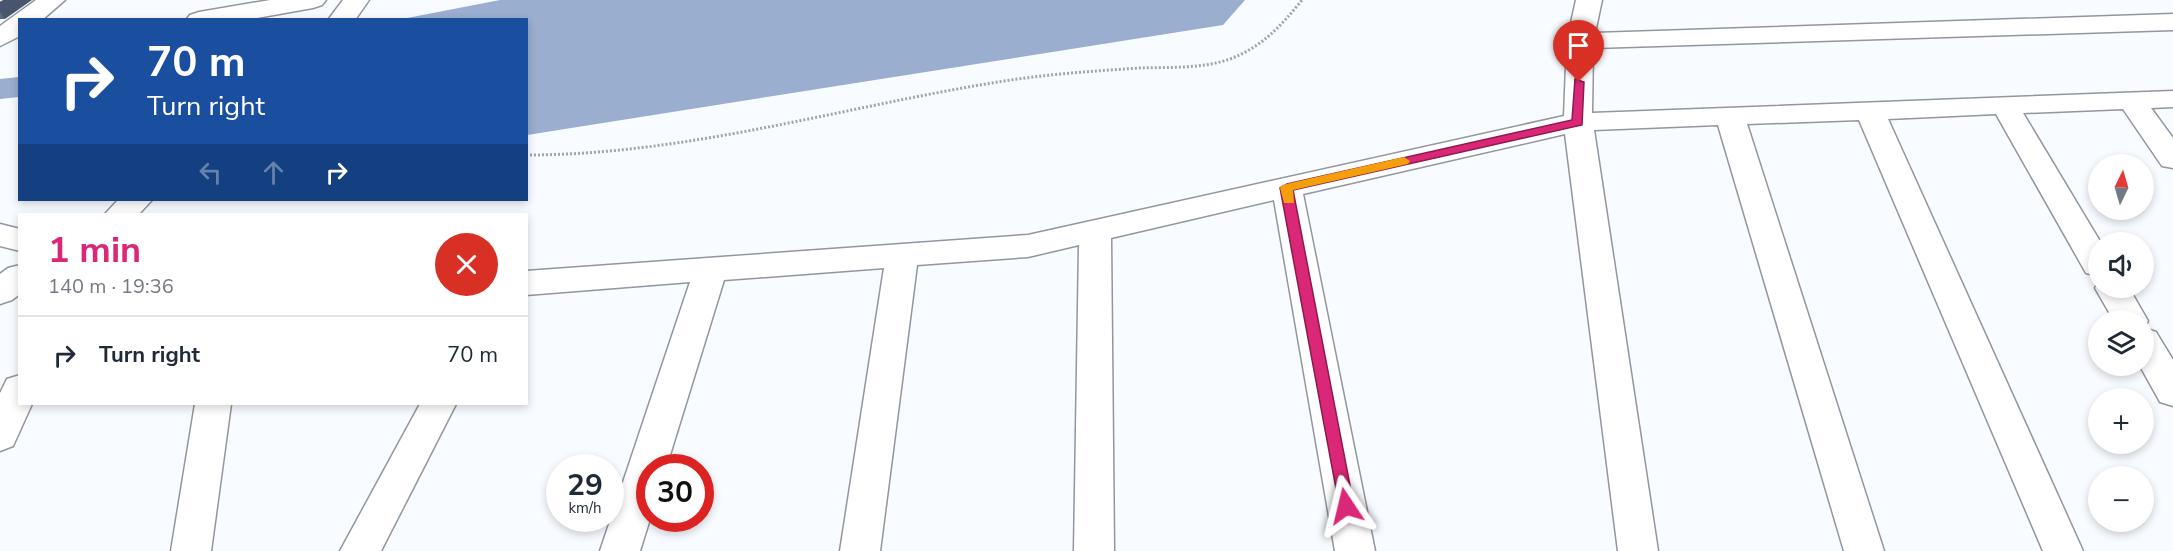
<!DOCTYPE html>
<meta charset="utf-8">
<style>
body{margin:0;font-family:"Nunito Sans",sans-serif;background:#f2f2f3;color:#1f2937;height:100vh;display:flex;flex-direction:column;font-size:22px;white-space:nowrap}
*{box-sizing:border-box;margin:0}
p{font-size:20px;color:#747a83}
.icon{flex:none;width:33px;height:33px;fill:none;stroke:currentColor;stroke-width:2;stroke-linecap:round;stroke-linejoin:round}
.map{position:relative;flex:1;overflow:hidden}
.drawer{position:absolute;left:18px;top:213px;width:510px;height:192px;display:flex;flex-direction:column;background:#fff;border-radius:0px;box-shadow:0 3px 9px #0003}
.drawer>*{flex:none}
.hud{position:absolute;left:18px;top:18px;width:510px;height:183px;border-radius:0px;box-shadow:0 3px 9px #0003;background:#1a4fa0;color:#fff;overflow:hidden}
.needle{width:39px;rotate:5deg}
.controls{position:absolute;left:2088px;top:154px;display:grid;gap:12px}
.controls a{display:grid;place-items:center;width:66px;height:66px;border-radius:50%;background:#fff;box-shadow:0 3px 9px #0003;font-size:30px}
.speed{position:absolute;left:546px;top:454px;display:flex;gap:12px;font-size:30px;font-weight:700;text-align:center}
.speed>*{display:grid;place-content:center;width:78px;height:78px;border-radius:50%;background:#fff;box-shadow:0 3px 9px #0003;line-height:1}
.speed small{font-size:15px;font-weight:400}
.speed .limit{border:9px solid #d22;background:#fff;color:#111}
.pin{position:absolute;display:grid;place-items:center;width:51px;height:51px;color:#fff;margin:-62px -26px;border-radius:50% 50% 50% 0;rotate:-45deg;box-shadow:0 0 6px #0007}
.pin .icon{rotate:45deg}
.me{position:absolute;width:66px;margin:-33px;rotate:350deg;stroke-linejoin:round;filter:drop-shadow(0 0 4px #0008)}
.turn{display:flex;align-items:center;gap:21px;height:126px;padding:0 30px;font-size:27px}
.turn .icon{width:78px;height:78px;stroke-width:2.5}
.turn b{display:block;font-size:42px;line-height:51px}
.lanes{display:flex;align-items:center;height:57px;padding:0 30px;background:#0003;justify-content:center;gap:30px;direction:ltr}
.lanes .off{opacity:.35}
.round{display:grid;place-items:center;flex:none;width:63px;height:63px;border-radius:32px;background:#f2f2f3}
.summary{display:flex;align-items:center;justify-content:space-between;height:102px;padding:0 30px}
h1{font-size:36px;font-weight:700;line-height:45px;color:#db2777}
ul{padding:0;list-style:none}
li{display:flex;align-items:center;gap:18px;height:78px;padding:0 30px;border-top:2px solid #e0e1e3}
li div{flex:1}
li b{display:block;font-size:22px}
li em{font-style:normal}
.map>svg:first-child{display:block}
.water{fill:#9aaecf}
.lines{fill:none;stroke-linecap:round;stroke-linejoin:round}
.minor-casing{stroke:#91969f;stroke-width:3}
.path{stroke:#a2a4a8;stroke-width:3;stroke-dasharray:2 2;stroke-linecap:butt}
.minor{fill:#fff;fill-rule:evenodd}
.wall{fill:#596984}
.shaded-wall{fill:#49556c}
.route{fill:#db2777;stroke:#8e194d;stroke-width:1.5}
.slow{fill:#f59e0b}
</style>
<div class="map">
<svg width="2173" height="551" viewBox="0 0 2173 551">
<rect width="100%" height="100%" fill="#f8fbff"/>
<!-- water -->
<g class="water">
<path d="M500,0H1245L1223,25L527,135L526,20L402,19Z"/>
<path d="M19,77V97L0,99V79Z"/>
</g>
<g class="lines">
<defs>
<g id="minor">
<path d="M36,0H65L42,20H20V36L0,46V26Z"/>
<path d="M270,0H326L322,5L313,8L246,20H186L190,15L199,12Z"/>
<path d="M343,0H369L355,20H328Z"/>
<path d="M1576,0H1602L1595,33L2173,14V30L1593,48L1592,113L2173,91V107L2151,108L2173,138V168L2162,166L2123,109L2023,113L2101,243H2098V276L2086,273L1996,114L1888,119L2083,551H2043L1859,120L1747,124L1884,551H1844L1718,125L1594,130L1658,551H1618L1565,134L1303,194L1375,551H1335L1274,200L1111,238L1114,551H1074L1079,245L1028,257L917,265L880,551H840L884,268L724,280L666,468H650V519L640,551H600L690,282L526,295V271L1028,235L1564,116L1567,41Z"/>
<path d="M118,200H152L139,214H105Z"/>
<path d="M0,224L20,229V251L0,246Z"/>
<path d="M20,265V294L12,300L0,304V274L8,268Z"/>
<path d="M2098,283V288H2129L2148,321L2144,328L2156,332L2173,360V406L2160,402L2140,366H2144V321H2114L2095,288Z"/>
<path d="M20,375V404H32L13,446L0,451V393L7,379Z"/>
<path d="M195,404H231L211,551H171Z"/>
<path d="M420,404H456L381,551H340Z"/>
</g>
</defs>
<!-- minor casing -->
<use href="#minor" class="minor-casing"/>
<!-- path -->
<path class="path" d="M526,155C689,155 845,106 1004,81C1049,74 1094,71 1140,68C1169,67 1202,69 1230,59C1262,47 1281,26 1302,0"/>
<!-- minor -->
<use href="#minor" class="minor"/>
</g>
<!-- wall -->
<path class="wall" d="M0,0L5,19H0Z"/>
<!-- shaded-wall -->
<path class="shaded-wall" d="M3,0H32L5,19L0,12V2Z"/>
<!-- route -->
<path class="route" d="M1575,79L1584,82L1582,125L1293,190L1354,506L1352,510H1340L1280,188L1287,184L1572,120Z"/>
<!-- slow -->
<path class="slow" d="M1404,157L1410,161L1408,164L1293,190L1294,203H1284L1280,188L1282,185Z"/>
</svg>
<div class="controls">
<a><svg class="needle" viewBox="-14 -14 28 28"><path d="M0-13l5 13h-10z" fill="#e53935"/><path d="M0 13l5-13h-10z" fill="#747a83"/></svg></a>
<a><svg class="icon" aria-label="sound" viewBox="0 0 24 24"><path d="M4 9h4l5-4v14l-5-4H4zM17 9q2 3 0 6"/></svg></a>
<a><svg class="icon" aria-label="layers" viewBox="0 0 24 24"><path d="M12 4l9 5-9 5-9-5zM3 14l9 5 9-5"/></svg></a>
<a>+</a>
<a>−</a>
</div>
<div class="speed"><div>29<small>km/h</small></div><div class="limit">30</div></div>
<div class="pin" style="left:1579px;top:82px;background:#d93025"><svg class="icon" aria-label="arrive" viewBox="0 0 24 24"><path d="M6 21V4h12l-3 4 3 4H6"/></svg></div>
<svg class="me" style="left:1346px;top:506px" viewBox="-20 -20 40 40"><path d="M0-17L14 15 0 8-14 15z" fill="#db2777" stroke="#fff" stroke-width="4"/></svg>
<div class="hud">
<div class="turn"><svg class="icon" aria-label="right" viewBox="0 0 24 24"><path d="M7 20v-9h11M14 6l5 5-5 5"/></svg><div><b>70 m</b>Turn right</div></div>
<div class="lanes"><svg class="icon off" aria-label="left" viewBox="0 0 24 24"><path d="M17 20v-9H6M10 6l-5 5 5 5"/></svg><svg class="icon off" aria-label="ahead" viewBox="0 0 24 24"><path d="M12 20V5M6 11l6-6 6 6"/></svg><svg class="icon" aria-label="right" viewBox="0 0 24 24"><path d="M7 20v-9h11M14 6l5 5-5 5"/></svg></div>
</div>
<section class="drawer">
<div class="summary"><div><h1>1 min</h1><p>140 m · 19:36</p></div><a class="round" style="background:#d93025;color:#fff"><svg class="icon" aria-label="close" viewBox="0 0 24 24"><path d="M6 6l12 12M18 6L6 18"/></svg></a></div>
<ul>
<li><svg class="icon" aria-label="right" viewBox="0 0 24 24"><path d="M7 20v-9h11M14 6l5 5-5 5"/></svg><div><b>Turn right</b></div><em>70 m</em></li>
</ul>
</section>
</div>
